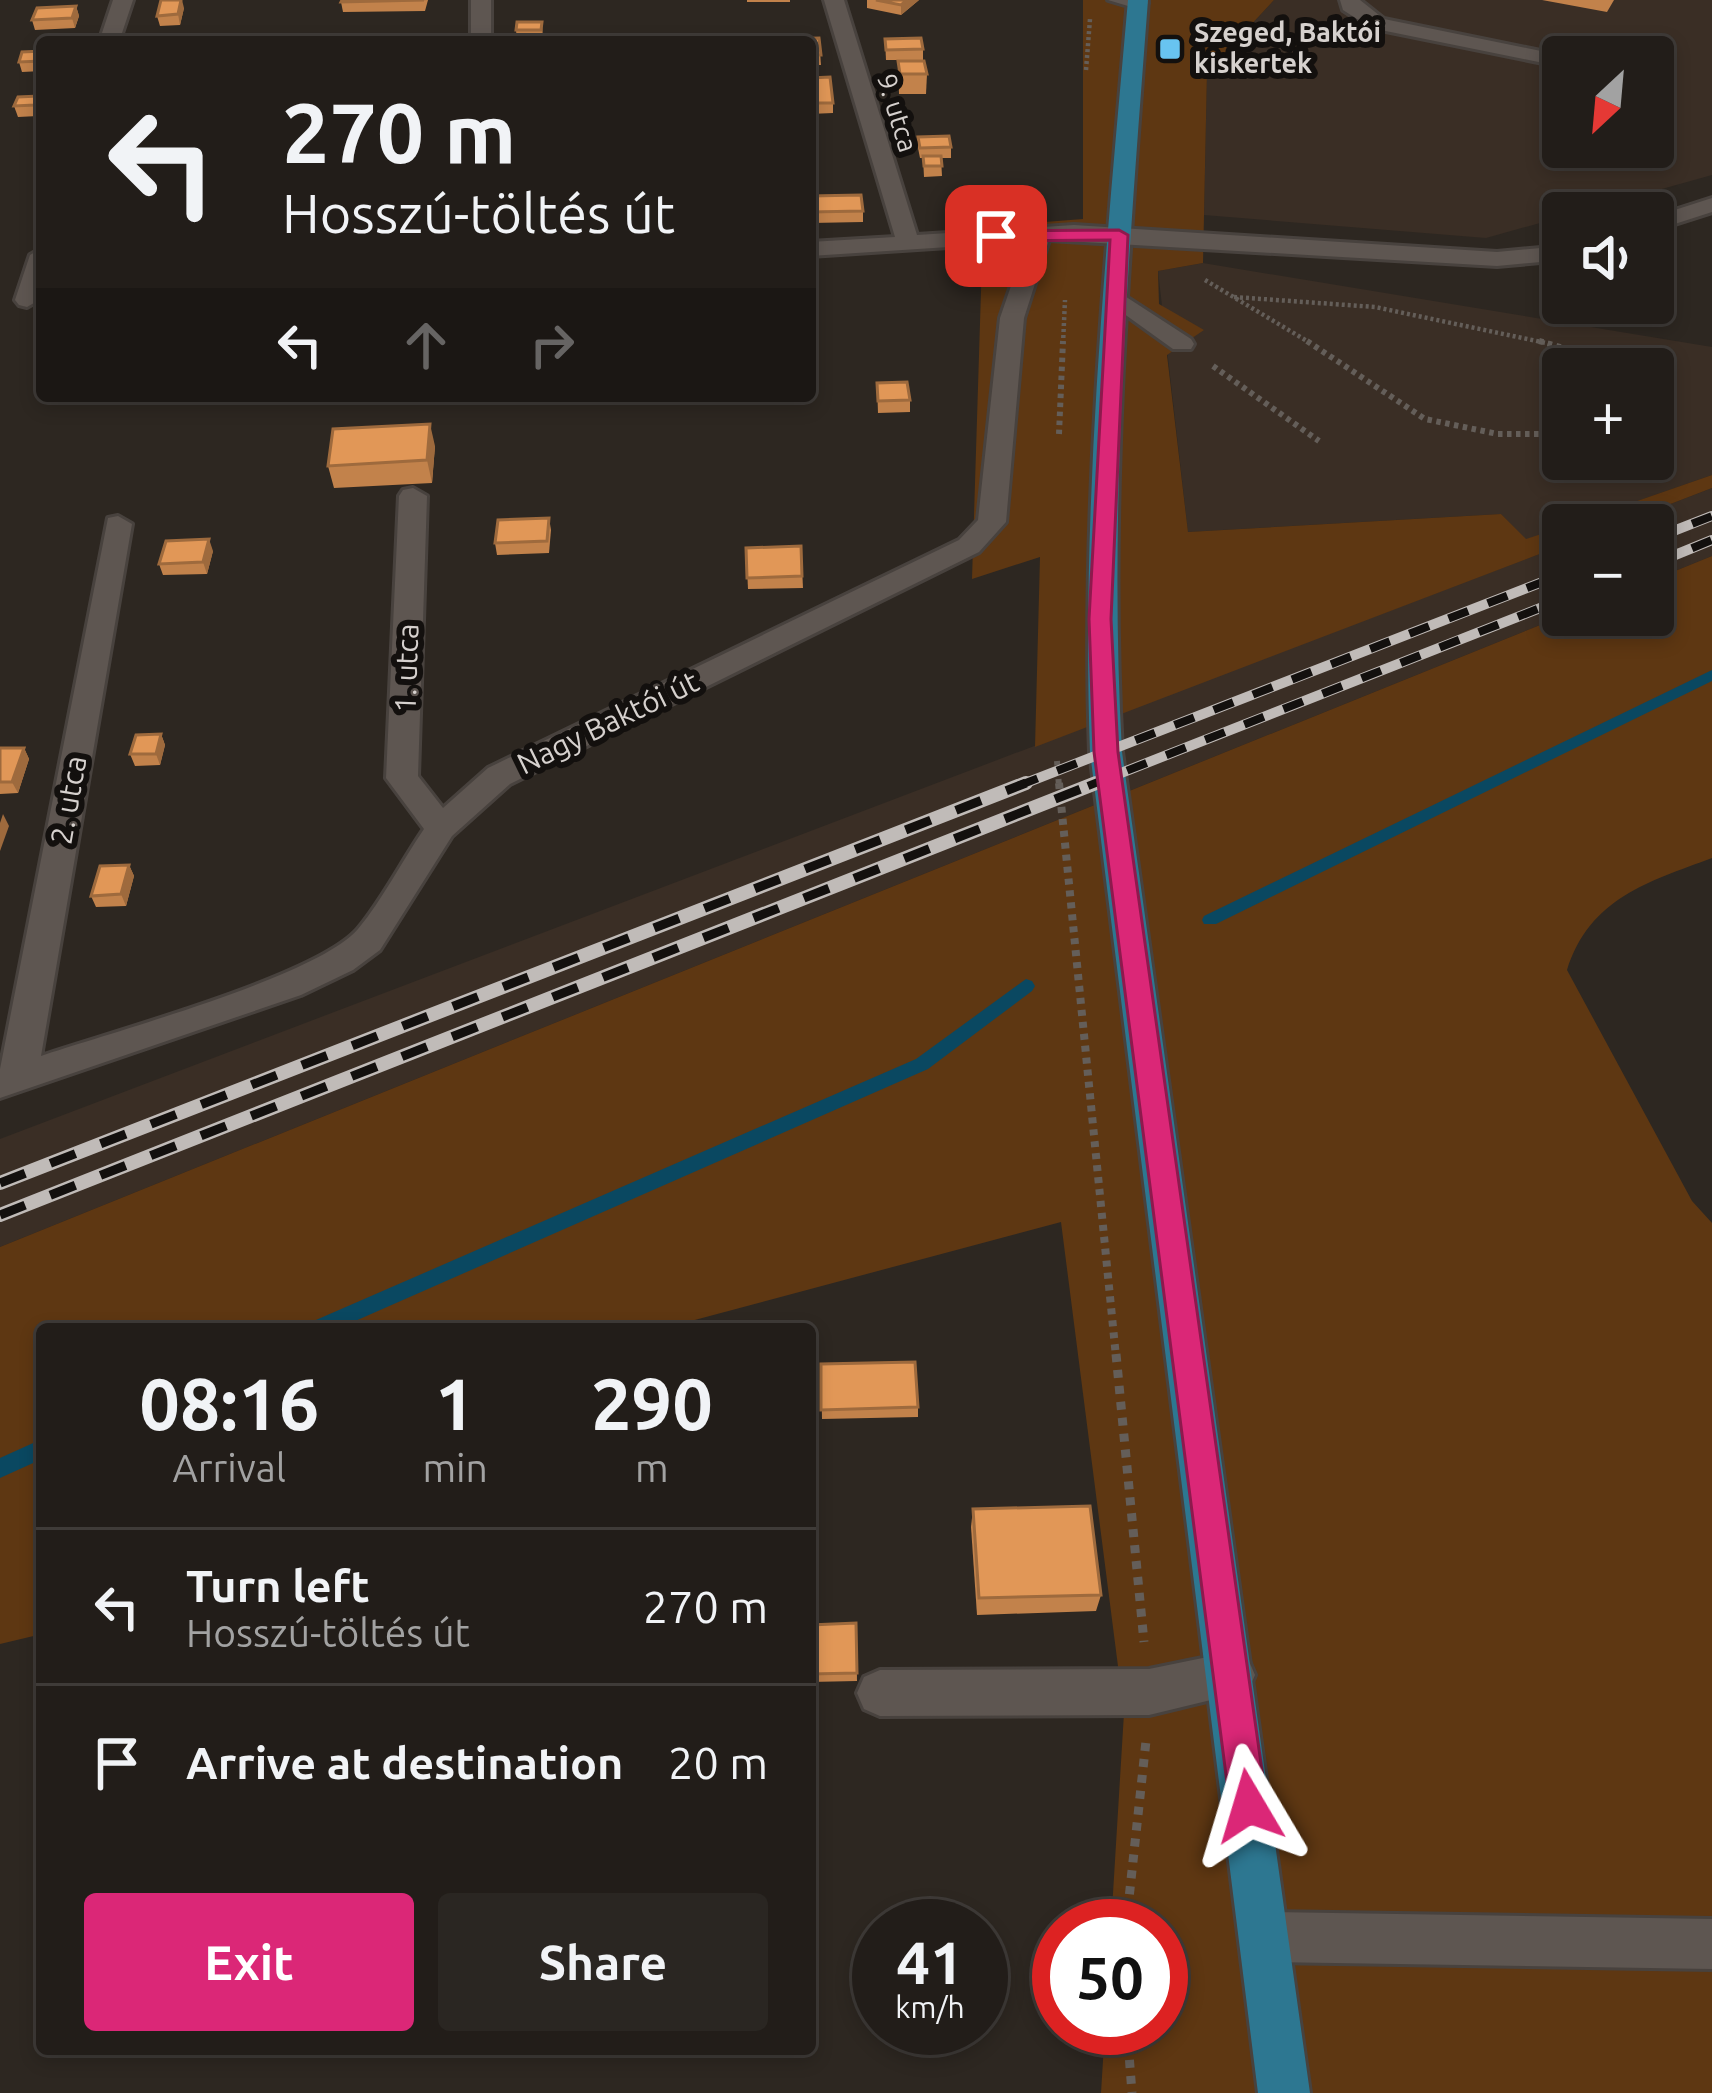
<!DOCTYPE html>
<meta charset="utf-8">
<style>
body{margin:0;font-family:Ubuntu,sans-serif;background:#2a2622;color:#f1f3f6;height:100vh;display:flex;flex-direction:column;font-size:45px;white-space:nowrap}
*{box-sizing:border-box;margin:0}
p{font-size:39px;color:#a2a2a2}
.icon{flex:none;width:66px;height:66px;fill:none;stroke:currentColor;stroke-width:2;stroke-linecap:round;stroke-linejoin:round}
.map{position:relative;flex:1;overflow:hidden}
.panel{position:absolute;left:36px;top:1323px;width:780px;height:732px;display:flex;flex-direction:column;background:#221d19;border-radius:12px;box-shadow:0 6px 18px #0003,0 0 0 3px #3f3b38}
.panel>*{flex:none}
.top-card{position:absolute;left:36px;top:36px;width:780px;height:366px;border-radius:12px;box-shadow:0 6px 18px #0003,0 0 0 3px #3f3b38;background:#221d19;color:#f1f3f6;overflow:hidden}
.needle{width:78px;rotate:206deg}
.buttons{position:absolute;left:1542px;top:36px;display:grid;gap:24px}
.buttons a{display:grid;place-items:center;width:132px;height:132px;border-radius:12px;background:#221d19;box-shadow:0 6px 18px #0003,0 0 0 3px #3f3b38;font-size:60px}
.speed{position:absolute;left:852px;top:1899px;display:flex;gap:24px;font-size:60px;font-weight:700;text-align:center}
.speed>*{display:grid;place-content:center;width:156px;height:156px;border-radius:50%;background:#221d19;box-shadow:0 6px 18px #0003,0 0 0 3px #3f3b38;line-height:1}
.speed small{font-size:30px;font-weight:400}
.speed .limit{border:18px solid #d22;background:#fff;color:#111}
.pin{position:absolute;display:grid;place-items:center;width:102px;height:102px;color:#fff;margin:-51px;border-radius:24px;box-shadow:0 6px 18px #0006}
.me{position:absolute;width:132px;margin:-66px;rotate:353deg;stroke-linejoin:round;filter:drop-shadow(0 0 9px #0008)}
.turn{display:flex;align-items:center;gap:42px;height:252px;padding:0 48px;font-size:54px}
.turn .icon{width:156px;height:156px;stroke-width:2.5}
.turn b{display:block;font-size:84px;line-height:102px}
.lanes{display:flex;align-items:center;height:114px;padding:0 48px;background:#0003;justify-content:center;gap:60px;direction:ltr}
.lanes .off{opacity:.35}
.eta{display:flex;justify-content:space-evenly;align-items:center;height:204px;text-align:center}
.eta b{font-size:72px;font-weight:700;line-height:84px}
.primary-button{display:flex;gap:24px;margin-top:auto;padding:24px 48px}
.primary-button a{flex:1;height:138px;border-radius:12px;background:#db2777;color:#fff;font-size:48px;font-weight:700;line-height:138px;text-align:center}
.primary-button a+a{background:#2a2622;color:#f1f3f6}
ul{padding:0;list-style:none}
li{display:flex;align-items:center;gap:36px;height:156px;padding:0 48px;border-top:3px solid #3f3b38}
li div{flex:1}
li b{display:block;font-size:45px}
li em{font-style:normal}
.map>svg:first-child{display:block}
.built{fill:#3a2e25;fill-rule:evenodd}
.green{fill:#5e3712}
.lines{fill:none;stroke-linecap:round;stroke-linejoin:round}
.stream{fill:#0a4861;fill-rule:evenodd}
.minor-casing{stroke:#48423e;stroke-width:6}
.major-casing{stroke:#48423e;stroke-width:6}
.path-far3{stroke:#645e59;stroke-width:4.5;stroke-dasharray:3 3;stroke-linecap:butt}
.path-far2{stroke:#645e59;stroke-width:6;stroke-dasharray:4.5 4.5;stroke-linecap:butt}
.path-far1{stroke:#645e59;stroke-width:8;stroke-dasharray:6 6;stroke-linecap:butt}
.path{stroke:#645e59;stroke-width:9;stroke-dasharray:8 8;stroke-linecap:butt}
.minor{fill:#5e5651;fill-rule:evenodd}
.major{fill:#2d7791;fill-rule:evenodd}
.rail-far1-casing{stroke:#c0bbb8;stroke-width:10}
.rail-casing{stroke:#c0bbb8;stroke-width:14}
.rail-far1{stroke:#13100e;stroke-width:8;stroke-dasharray:21;stroke-linecap:butt}
.rail{stroke:#13100e;stroke-width:9;stroke-dasharray:27;stroke-linecap:butt}
.wall{fill:#c2824b}
.shaded-wall{fill:#9e6a3d}
.building{fill:#e19757;stroke:#9e6a3d;stroke-width:3}
.route{fill:#db2777;stroke:#8e194d;stroke-width:3}
.poi-dot{fill:#68c4f0;stroke:#13100e;stroke-width:4.5}
.labels{text-anchor:middle;stroke-width:12;stroke-linejoin:round;paint-order:stroke}
.far-poi-label{font-size:27px;font-weight:bold;fill:#d6d1ce;stroke:#13100e;text-anchor:start}
.far-street-label{font-size:27px;fill:#d6d1ce;stroke:#13100e}
.street-label{font-size:30px;fill:#d6d1ce;stroke:#13100e}
</style>
<div class="map">
<svg width="1712" height="2093" viewBox="0 0 1712 2093">
<rect width="100%" height="100%" fill="#2d2721"/>
<!-- built -->
<g class="built">
<path d="M1274,0H1712V175L1486,238L1204,215L1207,72ZM1563,57H1653V147H1563Z"/>
<path d="M1203,263L1712,347V475L1526,540L1501,514L1188,532L1158,271ZM1563,369H1653V459H1563Z"/>
<path d="M1712,488V556L1653,580V525H1616Z"/>
<path d="M1563,545L1565,615L0,1247V1139Z"/>
</g>
<!-- green -->
<g class="green">
<path d="M1083,0H1274L1207,72L1203,263L1158,271L1159,304L1204,330L1167,355L1188,532L1501,514L1526,539L1563,527V545L1035,747L1040,557L972,579L983,227L1083,219Z"/>
<path d="M1712,475V488L1616,525H1568Z"/>
<path d="M1712,556V858C1648,882 1590,898 1567,970L1692,1201L1712,1223V2093H1101L1105,2028H1161V1926H1111L1124,1713L1061,1222L661,1329H42V1634L0,1644V1247L1565,615H1653V580Z"/>
</g>
<g class="lines">
<!-- stream -->
<g class="stream">
<path d="M1712,670V681L1216,924H1204L1202,920L1204,916Z"/>
<path d="M1026,979L1032,981L1035,986L1032,991L928,1069L337,1329H306L309,1323L916,1059Z"/>
<path d="M42,1439V1459L0,1478V1458Z"/>
</g>
<defs>
<g id="minor">
<path d="M113,0H133L119,42H99Z"/>
<rect x="471" y="0" width="20" height="42"/>
<path d="M824,0H844L917,235L1074,225L1497,252L1563,246V260L1497,266L1049,240L1024,318L1006,522L979,552L510,784L452,836L380,950L353,970L301,995L0,1098V1069L108,518L118,516L132,524L41,1056C108,1033 317,977 358,929C383,899 402,861 424,829L386,778L399,496L403,490L413,488L427,496L418,776L443,808L488,768L959,540L978,520L1000,318L1026,242L810,256V242L895,237Z"/>
<path d="M1108,0H1145L1148,3L1138,9Z"/>
<path d="M1340,0H1360L1384,19L1570,57H1563V67L1371,28L1343,10Z"/>
<path d="M1712,198V212L1653,231V217Z"/>
<path d="M42,248L39,300L27,307L19,305L15,300L30,255Z"/>
<path d="M1117,291L1191,339L1194,344L1191,349H1173L1109,303V293Z"/>
<path d="M1232,1652L1248,1659L1255,1675L1248,1691L1149,1715L880,1716L864,1709L857,1693L864,1677L880,1670L1149,1669Z"/>
<path d="M1265,1912L1712,1919V1969L1265,1962L1247,1955L1240,1937L1247,1919Z"/>
</g>
<path id="major" d="M1128,0H1148C1129,250 1108,502 1122,752L1310,2093H1258L1090,752C1081,501 1106,250 1128,0Z"/>
</defs>
<!-- minor casing -->
<use href="#minor" class="minor-casing"/>
<!-- major casing -->
<use href="#major" class="major-casing"/>
<!-- path-far3 -->
<g class="path-far3">
<path d="M1086,70L1090,19"/>
<path d="M1205,280L1312,344"/>
<path d="M1234,297L1375,307L1551,344"/>
<path d="M1063,344L1065,300"/>
</g>
<!-- path-far2 -->
<g class="path-far2">
<path d="M1307,341L1425,419L1498,434H1563"/>
<path d="M1539,341L1602,359L1617,369"/>
<path d="M1213,366L1319,441"/>
<path d="M1059,434L1063,341"/>
<path d="M1057,761L1059,786"/>
</g>
<!-- path-far1 -->
<path class="path-far1" d="M1059,783L1116,1357"/>
<!-- path -->
<g class="path">
<path d="M1116,1354L1144,1642"/>
<path d="M1126,1926L1146,1741"/>
<path d="M1127,2028L1132,2093"/>
</g>
<!-- minor -->
<use href="#minor" class="minor"/>
<!-- major -->
<use href="#major" class="major"/>
<defs>
<g id="rail-far1">
<path d="M1653,539L1712,516"/>
<path d="M1653,564L1712,540"/>
<path d="M1018,786L1563,574"/>
<path d="M1088,786L1563,599"/>
</g>
<g id="rail">
<path d="M0,1183L1026,783"/>
<path d="M0,1215L1096,783"/>
</g>
</defs>
<!-- rail-far1 casing -->
<use href="#rail-far1" class="rail-far1-casing"/>
<!-- rail casing -->
<use href="#rail" class="rail-casing"/>
<!-- rail-far1 -->
<use href="#rail-far1" class="rail-far1"/>
<!-- rail -->
<use href="#rail" class="rail"/>
</g>
<!-- wall -->
<g class="wall">
<path d="M428,0L425,11L343,12L341,2Z"/>
<rect x="747" y="0" width="43" height="2"/>
<path d="M867,0H919L901,15L867,8Z"/>
<path d="M1542,0H1614L1607,12Z"/>
<path d="M76,6L79,16L75,28L35,30L32,20Z"/>
<path d="M184,8L180,25L160,26L157,16Z"/>
<path d="M542,22L543,40H517L516,30Z"/>
<path d="M819,38L821,65H810V42Z"/>
<path d="M885,39L923,49V60H886Z"/>
<path d="M42,51V71L22,72L19,62Z"/>
<path d="M898,61L927,74L926,94H899Z"/>
<path d="M810,78L833,103V113L810,114Z"/>
<path d="M18,97L42,107L38,116L18,117L14,106Z"/>
<path d="M918,137L951,147V158H941L942,176L924,177L923,158H920L918,148Z"/>
<path d="M810,196L863,211V222L811,223Z"/>
<path d="M877,383L910,400V412L878,413Z"/>
<path d="M128,396H170L128,398Z"/>
<path d="M435,446L432,483L334,488L328,466Z"/>
<path d="M549,518L551,530L549,553L497,555L495,543Z"/>
<path d="M801,546L803,588L748,589L746,548Z"/>
<path d="M213,551L207,574L163,575L159,564Z"/>
<path d="M161,734L165,745L160,765L135,766L130,754Z"/>
<path d="M0,748H24L29,759L18,793L0,794Z"/>
<path d="M129,865L134,876L126,906L96,907L91,896Z"/>
<path d="M821,1364L918,1407V1417L822,1419Z"/>
<path d="M973,1509L1101,1595L1096,1611L977,1615L971,1527Z"/>
<path d="M856,1623L857,1681L810,1682V1625Z"/>
</g>
<!-- shaded-wall -->
<g class="shaded-wall">
<path d="M182,0L184,8L180,25L178,14Z"/>
<path d="M907,0H919L901,15V5Z"/>
<path d="M76,6L79,16L75,28L72,18Z"/>
<path d="M38,96L42,107L38,116L35,105Z"/>
<path d="M430,424L435,446L432,483L427,460Z"/>
<path d="M209,539L213,551L207,574L203,562Z"/>
<path d="M161,734L165,745L160,765L156,754Z"/>
<path d="M24,748L29,759L18,793L12,782Z"/>
<path d="M3,814L9,826L0,851V823Z"/>
<path d="M129,865L134,876L126,906L121,894Z"/>
</g>
<!-- building -->
<g class="building">
<path d="M161,0H181L178,14L157,16Z"/>
<path d="M342,0H424L341,2Z"/>
<path d="M876,0H907L901,5Z"/>
<path d="M76,6L72,18L32,20L37,8Z"/>
<path d="M517,22H542L541,30H516Z"/>
<path d="M819,38L821,55H810V42H781L780,39Z"/>
<path d="M921,38L923,49L886,50L885,39Z"/>
<path d="M42,51V61L19,62L22,52Z"/>
<path d="M898,61H924L927,74H900Z"/>
<path d="M830,77L833,103H810V78Z"/>
<path d="M38,96L35,105L14,106L18,97Z"/>
<path d="M949,136L951,147L920,148L918,137Z"/>
<path d="M923,156H941L942,166H924Z"/>
<path d="M861,195L863,211L810,212V196Z"/>
<path d="M907,382L910,400L878,401L877,383Z"/>
<path d="M430,424L427,460L328,466L333,429Z"/>
<path d="M549,518L547,541L495,543L498,520Z"/>
<path d="M209,539L203,562L159,564L166,541Z"/>
<path d="M801,546L802,576L747,578L746,548Z"/>
<path d="M161,734L156,754H130L136,735Z"/>
<path d="M0,748H24L12,782H0Z"/>
<path d="M129,865L121,894L91,896L100,866Z"/>
<path d="M915,1362L918,1407L821,1410V1364Z"/>
<path d="M1090,1506L1101,1595L979,1598L973,1509Z"/>
<path d="M856,1623L857,1673L810,1674V1625Z"/>
</g>
<!-- route -->
<path class="route" d="M1119,230L1128,235L1111,619L1118,752L1267,1806L1262,1819L1249,1824L1236,1819L1230,1806L1094,752L1089,619L1110,240L996,241L987,236L996,231Z"/>
<!-- markers -->
<rect class="poi-dot" x="1158" y="37" width="24" height="24" rx="6"/>
<g class="labels">
<!-- far-poi labels -->
<g class="far-poi-label">
<text x="1194" y="42">Szeged, Baktói<tspan x="1194" dy="31">kiskertek</tspan></text>
</g>
<!-- far-street labels -->
<g class="far-street-label">
<text transform="translate(897 113) rotate(73)" y="9">9. utca</text>
</g>
<!-- street labels -->
<g class="street-label">
<text transform="translate(407 668) rotate(-88)" y="10">1. utca</text>
<text transform="translate(608 723) rotate(-26)" y="10">Nagy Baktói út</text>
<text transform="translate(69 800) rotate(-80)" y="10">2. utca</text>
</g>
</g>
</svg>
<div class="buttons">
<a><svg class="needle" viewBox="-14 -14 28 28"><path d="M0-13l5 13h-10z" fill="#e53935"/><path d="M0 13l5-13h-10z" fill="#a2a2a2"/></svg></a>
<a><svg class="icon" aria-label="sound" viewBox="0 0 24 24"><path d="M4 9h4l5-4v14l-5-4H4zM17 9q2 3 0 6"/></svg></a>
<a>+</a>
<a>−</a>
</div>
<div class="speed"><div>41<small>km/h</small></div><div class="limit">50</div></div>
<div class="pin" style="left:996px;top:236px;background:#d93025"><svg class="icon" aria-label="arrive" viewBox="0 0 24 24"><path d="M6 21V4h12l-3 4 3 4H6"/></svg></div>
<svg class="me" style="left:1249px;top:1806px" viewBox="-20 -20 40 40"><path d="M0-17L14 15 0 8-14 15z" fill="#db2777" stroke="#fff" stroke-width="4"/></svg>
<div class="top-card">
<div class="turn"><svg class="icon" aria-label="left" viewBox="0 0 24 24"><path d="M17 20v-9H6M10 6l-5 5 5 5"/></svg><div><b>270 m</b>Hosszú-töltés út</div></div>
<div class="lanes"><svg class="icon" aria-label="left" viewBox="0 0 24 24"><path d="M17 20v-9H6M10 6l-5 5 5 5"/></svg><svg class="icon off" aria-label="ahead" viewBox="0 0 24 24"><path d="M12 20V5M6 11l6-6 6 6"/></svg><svg class="icon off" aria-label="right" viewBox="0 0 24 24"><path d="M7 20v-9h11M14 6l5 5-5 5"/></svg></div>
</div>
<section class="panel">
<div class="eta">
<div><b>08:16</b><p>Arrival</p></div>
<div><b>1</b><p>min</p></div>
<div><b>290</b><p>m</p></div>
</div>
<ul>
<li><svg class="icon" aria-label="left" viewBox="0 0 24 24"><path d="M17 20v-9H6M10 6l-5 5 5 5"/></svg><div><b>Turn left</b><p>Hosszú-töltés út</p></div><em>270 m</em></li>
<li><svg class="icon" aria-label="arrive" viewBox="0 0 24 24"><path d="M6 21V4h12l-3 4 3 4H6"/></svg><div><b>Arrive at destination</b></div><em>20 m</em></li>
</ul>
<div class="primary-button"><a>Exit</a><a>Share</a></div>
</section>
</div>
